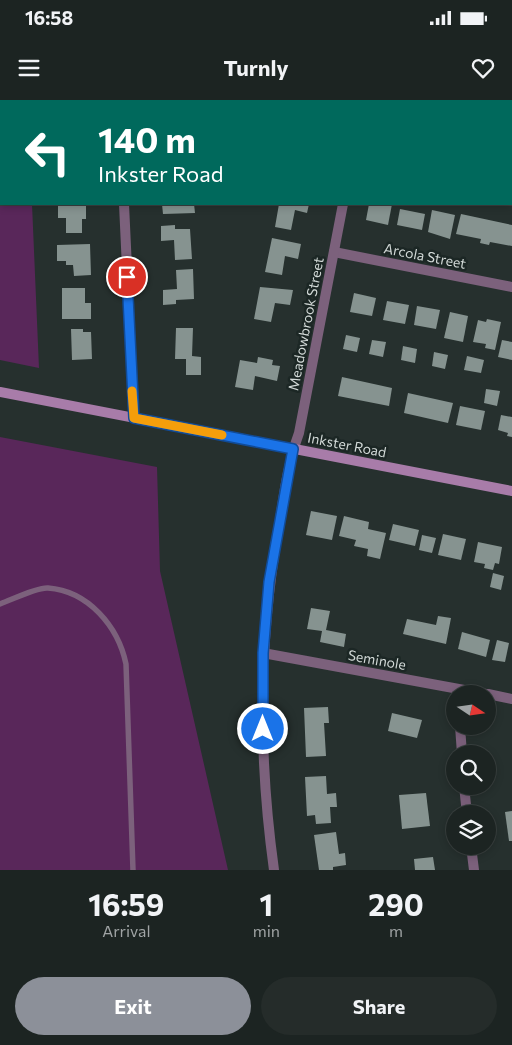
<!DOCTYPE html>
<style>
body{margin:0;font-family:Commissioner,sans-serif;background:#252c2a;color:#f1f3f6;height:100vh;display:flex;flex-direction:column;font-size:19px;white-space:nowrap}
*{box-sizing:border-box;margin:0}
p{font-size:16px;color:#a0a4a5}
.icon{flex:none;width:28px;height:28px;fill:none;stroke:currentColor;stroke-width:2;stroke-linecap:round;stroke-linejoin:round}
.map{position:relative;height:770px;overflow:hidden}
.side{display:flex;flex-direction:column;background:#1c2422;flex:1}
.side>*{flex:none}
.top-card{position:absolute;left:0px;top:0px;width:512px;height:105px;box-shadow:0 2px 8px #0003,0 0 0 1px #3a4140;background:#00695c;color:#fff;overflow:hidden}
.needle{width:32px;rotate:103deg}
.tools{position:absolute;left:446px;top:585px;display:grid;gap:10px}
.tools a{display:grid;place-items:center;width:50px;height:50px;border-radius:50%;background:#1c2422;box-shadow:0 2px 8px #0003,0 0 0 1px #3a4140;font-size:25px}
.pin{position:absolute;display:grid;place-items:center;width:42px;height:42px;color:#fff;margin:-21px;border:2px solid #fff;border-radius:50%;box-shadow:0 1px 5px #0007}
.me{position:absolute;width:55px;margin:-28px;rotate:0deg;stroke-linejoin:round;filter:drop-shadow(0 0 4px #0008)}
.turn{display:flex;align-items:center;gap:18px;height:105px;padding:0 15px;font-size:22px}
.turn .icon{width:65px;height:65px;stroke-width:2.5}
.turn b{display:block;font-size:35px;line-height:42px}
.eta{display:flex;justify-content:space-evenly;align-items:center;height:85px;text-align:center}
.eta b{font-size:30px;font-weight:700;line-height:35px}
.action{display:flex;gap:10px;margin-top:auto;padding:10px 15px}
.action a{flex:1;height:58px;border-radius:30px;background:#8c9099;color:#fff;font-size:20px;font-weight:700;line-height:58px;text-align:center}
.action a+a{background:#252c2a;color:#f1f3f6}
.status{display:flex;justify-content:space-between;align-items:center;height:35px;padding:0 25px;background:#1c2422;direction:ltr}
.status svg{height:14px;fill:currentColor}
header{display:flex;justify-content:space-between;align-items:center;height:65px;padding:0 15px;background:#1c2422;font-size:22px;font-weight:700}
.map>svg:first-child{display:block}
.green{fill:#59275a}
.building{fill:#869390}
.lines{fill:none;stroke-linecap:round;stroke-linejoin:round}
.path{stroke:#737c7a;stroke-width:2.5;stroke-dasharray:4 4;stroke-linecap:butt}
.lane{stroke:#7c617c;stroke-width:5.5}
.street{stroke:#7c617c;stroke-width:10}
.secondary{stroke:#a87ca9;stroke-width:10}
.route-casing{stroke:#114b97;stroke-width:12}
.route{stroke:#1a73e8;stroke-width:9}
.slow{stroke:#f59e0b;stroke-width:9}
.labels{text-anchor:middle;stroke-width:5;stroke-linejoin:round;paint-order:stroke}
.street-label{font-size:14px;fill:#d2d9d7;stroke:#1c2725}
</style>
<div class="status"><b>16:58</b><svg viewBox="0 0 49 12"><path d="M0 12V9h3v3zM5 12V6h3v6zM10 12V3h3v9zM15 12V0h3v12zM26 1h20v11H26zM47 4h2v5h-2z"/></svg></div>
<header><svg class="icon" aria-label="menu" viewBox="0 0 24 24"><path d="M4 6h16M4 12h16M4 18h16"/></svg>Turnly<svg class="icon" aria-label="heart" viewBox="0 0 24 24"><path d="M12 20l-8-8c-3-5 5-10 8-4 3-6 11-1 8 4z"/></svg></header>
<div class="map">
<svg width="512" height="770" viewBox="0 0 512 770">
<rect width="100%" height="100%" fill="#26302e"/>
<!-- green -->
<g class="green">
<path d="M0,44L1,104H32L39,268L0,260Z"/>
<path d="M0,337L157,367L160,471L228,770H0Z"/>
</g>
<!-- building -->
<g class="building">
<path d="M58,104L86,105V119H82V133H66V118H58Z"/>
<path d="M162,104H194L195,113L163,114Z"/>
<path d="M279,104H309L307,113L295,110L291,130L275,127Z"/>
<path d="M369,104H392L388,125L366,120Z"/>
<path d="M400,109L425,114L422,130L397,125Z"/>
<path d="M432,110L455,115L450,139L428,132Z"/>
<path d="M461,114L512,125V146L490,142L489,145L480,143L481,139L456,134Z"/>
<path d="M175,125V129H190L192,159L175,160L174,140L161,141V126Z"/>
<path d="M272,138L301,144L298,159L285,156L282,175L265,172Z"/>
<path d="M90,144L91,175L74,176L73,165H66V161H57V145Z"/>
<path d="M193,169L194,199L176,200V204L163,205V190L177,189L176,170Z"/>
<path d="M260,187L293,190L290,205L275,203L271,222L254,219Z"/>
<path d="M62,188H85V203H91V219H62Z"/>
<path d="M354,193L376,198L372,216L350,212Z"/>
<path d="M387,201L409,205L405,224L383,220Z"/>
<path d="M417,206L440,210L436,229L414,225Z"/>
<path d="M450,212L468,216L463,242L444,238Z"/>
<path d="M487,219L501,222L495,250L485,248L486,244L473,242L478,220L486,222Z"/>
<path d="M176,228H193L192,256L201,257V275H186V259H175Z"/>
<path d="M71,229H83V232H91L92,259L72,260Z"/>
<path d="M346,235L360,238L357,252L343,249Z"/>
<path d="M372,240L386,242L383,257L369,254Z"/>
<path d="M502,240L512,242V260L498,257Z"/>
<path d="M403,246L417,249L415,263L401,260Z"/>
<path d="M434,252L448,255L445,269L432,266Z"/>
<path d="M467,256L484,260L481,273L464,270Z"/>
<path d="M258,257L273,260L272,265L280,266L277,281L255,276L253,290L235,287L240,260L257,263Z"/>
<path d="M342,277L392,288L389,306L338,296Z"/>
<path d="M486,289L500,291L497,306L484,303Z"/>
<path d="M408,293L453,303L448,323L404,313Z"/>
<path d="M460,306L485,311L481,330L456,325Z"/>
<path d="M501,315L512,317V337L507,336L508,333L498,330Z"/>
<path d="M311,411L337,416L332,440L306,435Z"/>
<path d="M344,416L369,422L368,429L386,433L380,459L367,456L368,449L354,446L356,440L339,436Z"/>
<path d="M393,424L419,430L415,446L389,440Z"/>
<path d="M443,434L466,439L461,460L438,455Z"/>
<path d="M422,435L436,438L432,453L419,450Z"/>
<path d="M478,442L502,447L499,464L495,463L493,470L484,468L485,464L474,462Z"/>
<path d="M493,473L504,476L501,490L490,487Z"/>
<path d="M311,508L330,511L326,530L346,534L344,547L320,542L322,531L307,529Z"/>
<path d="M438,516L451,518L446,544L403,534L407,519L436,525Z"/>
<path d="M462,532L490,540L486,557L458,549Z"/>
<path d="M497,540L509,543L505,562L492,560Z"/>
<path d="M328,607L329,623H324L326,656L306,657L304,608Z"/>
<path d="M392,613L422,620L417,638L388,631Z"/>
<path d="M326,676L327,694L336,693L337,707H330L331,723L316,724L315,715L307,716L305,677Z"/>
<path d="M426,693L430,726L402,729L399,695Z"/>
<path d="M512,711V741H509L505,712Z"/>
<path d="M336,732L339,754L345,753L346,765L333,767V770H319L314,735Z"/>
<path d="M433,757L435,770H415L414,759Z"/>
</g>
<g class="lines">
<!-- path -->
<g class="path">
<path d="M21,0L22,1"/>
<path d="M0,44H1"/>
</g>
<!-- lane -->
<path class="lane" d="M0,504C11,500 37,487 48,488C88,491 118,526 126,564L133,770"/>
<!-- street -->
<g class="street">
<path d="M119,0V1"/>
<path d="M363,1V0"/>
<path d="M124,104L134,318"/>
<path d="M334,152L512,187"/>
<path d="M263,553L486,594"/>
<path d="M488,594L512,599"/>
<path d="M460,626L462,654"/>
<path d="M464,686L467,714"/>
<path d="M471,746L474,770"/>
<path d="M274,770C258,654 258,541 279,426C284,394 288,363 299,333L343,104"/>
</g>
<!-- secondary -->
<path class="secondary" d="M0,292L512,391"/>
</g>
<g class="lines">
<defs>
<path id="route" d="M127,177L134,318L293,349L269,482L263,553V629"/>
</defs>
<!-- route casing -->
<use href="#route" class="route-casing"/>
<!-- route -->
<use href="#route" class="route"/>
<!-- slow -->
<path class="slow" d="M132,291L134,318L222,335"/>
</g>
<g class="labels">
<!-- street labels -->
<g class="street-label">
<text transform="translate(425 156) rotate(11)" y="5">Arcola Street</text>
<text transform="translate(306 224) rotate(-79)" y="5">Meadowbrook Street</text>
<text transform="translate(347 345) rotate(11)" y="5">Inkster Road</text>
<text transform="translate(377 560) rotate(10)" y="5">Seminole</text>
</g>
</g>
</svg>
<div class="tools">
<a><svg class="needle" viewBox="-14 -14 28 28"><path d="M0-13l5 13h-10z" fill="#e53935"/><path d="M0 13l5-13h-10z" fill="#a0a4a5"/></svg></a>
<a><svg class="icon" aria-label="search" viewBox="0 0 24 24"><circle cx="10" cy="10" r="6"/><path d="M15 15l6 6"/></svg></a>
<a><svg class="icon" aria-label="layers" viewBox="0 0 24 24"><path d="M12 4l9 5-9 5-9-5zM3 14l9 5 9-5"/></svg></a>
</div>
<div class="pin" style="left:127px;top:177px;background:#d93025"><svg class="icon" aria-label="arrive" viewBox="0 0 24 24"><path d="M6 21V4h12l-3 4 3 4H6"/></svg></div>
<svg class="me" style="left:263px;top:629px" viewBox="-20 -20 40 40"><circle r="17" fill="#1a73e8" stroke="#fff" stroke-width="3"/><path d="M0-11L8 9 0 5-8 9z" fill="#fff"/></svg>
<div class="top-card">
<div class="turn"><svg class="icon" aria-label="left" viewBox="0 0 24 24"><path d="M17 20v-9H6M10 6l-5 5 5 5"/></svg><div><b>140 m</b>Inkster Road</div></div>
</div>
</div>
<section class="side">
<div class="eta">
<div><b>16:59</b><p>Arrival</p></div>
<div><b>1</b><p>min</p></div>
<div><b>290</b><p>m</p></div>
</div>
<div class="action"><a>Exit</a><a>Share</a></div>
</section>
